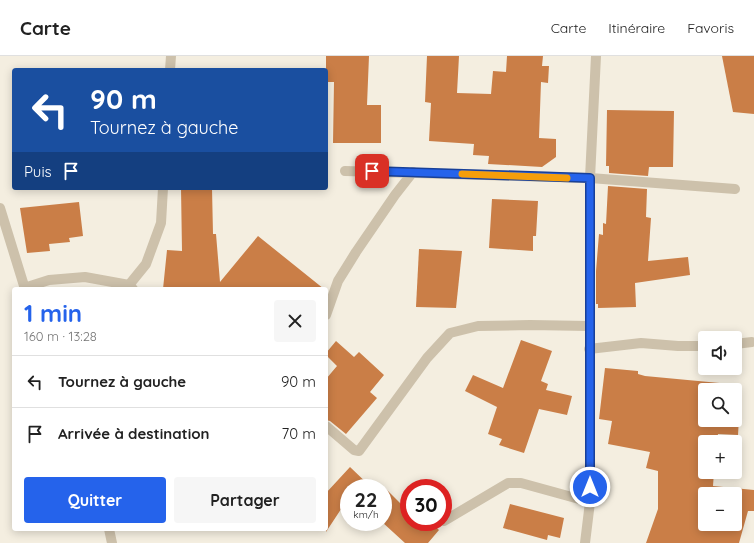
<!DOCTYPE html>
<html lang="fr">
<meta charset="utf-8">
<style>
body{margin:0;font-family:Quicksand,sans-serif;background:#f6f6f6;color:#222;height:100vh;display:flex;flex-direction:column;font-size:15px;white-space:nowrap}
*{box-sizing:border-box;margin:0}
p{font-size:13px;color:#767676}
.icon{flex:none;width:22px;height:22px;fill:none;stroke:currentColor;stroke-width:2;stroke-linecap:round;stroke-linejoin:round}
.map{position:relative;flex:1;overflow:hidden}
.details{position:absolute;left:12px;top:231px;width:316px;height:244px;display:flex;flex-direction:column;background:#fff;border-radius:4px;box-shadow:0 2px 10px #0003}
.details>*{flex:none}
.hud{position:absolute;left:12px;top:12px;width:316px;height:122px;border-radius:4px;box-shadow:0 2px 10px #0003;background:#1a4fa0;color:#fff;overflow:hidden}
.controls{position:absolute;left:698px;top:275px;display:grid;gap:8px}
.controls a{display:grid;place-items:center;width:44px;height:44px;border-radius:4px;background:#fff;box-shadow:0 2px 10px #0003;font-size:20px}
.speed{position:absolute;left:340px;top:423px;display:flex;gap:8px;font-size:20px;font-weight:700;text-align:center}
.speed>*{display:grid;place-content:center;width:52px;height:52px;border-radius:50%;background:#fff;box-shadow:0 2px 10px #0003;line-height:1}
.speed small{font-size:10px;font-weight:400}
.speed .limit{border:6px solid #d22;background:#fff;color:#111}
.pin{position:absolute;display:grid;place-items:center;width:34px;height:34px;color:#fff;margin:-17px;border-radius:8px;box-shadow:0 2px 6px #0006}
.me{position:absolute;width:44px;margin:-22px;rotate:0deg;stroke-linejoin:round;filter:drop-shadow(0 0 3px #0008)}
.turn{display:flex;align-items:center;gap:14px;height:84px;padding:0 12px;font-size:18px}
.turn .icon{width:52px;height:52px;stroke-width:2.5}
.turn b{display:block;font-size:28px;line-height:34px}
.then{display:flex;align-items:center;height:38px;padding:0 12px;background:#0003;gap:8px;font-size:15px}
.round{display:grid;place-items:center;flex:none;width:42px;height:42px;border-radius:4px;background:#f6f6f6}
.head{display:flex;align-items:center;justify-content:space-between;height:68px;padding:0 12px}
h1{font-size:24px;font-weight:700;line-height:30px;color:#2563eb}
.primary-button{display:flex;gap:8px;margin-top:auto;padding:8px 12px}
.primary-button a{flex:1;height:46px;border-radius:4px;background:#2563eb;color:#fff;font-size:16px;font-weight:700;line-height:46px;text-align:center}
.primary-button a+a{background:#f6f6f6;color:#222}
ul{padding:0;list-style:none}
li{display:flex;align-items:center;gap:12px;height:52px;padding:0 12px;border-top:1px solid #e0e0e0}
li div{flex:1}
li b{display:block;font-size:15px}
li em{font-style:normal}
header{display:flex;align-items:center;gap:24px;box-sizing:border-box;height:56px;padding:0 20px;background:#fff;border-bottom:1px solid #e0e0e0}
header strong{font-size:19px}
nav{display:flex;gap:22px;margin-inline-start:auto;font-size:14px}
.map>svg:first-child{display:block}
.building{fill:#ca7e47;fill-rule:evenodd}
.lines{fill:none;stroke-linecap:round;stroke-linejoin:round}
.minor{stroke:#cdc1ab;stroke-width:10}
.route-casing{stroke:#184099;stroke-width:10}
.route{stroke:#2563eb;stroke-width:7}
.slow{stroke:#f59e0b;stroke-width:7}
</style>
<header>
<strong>Carte</strong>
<nav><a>Carte</a><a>Itinéraire</a><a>Favoris</a></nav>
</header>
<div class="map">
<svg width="754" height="487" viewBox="0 0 754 487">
<rect width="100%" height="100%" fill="#f4eee0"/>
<!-- building -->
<g class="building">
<path d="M326,0H369L367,49H381V87H333L334,26H326Z"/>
<path d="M427,0H459L457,37L491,38L493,15L506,16L507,0H543L542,10H549L548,27L541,26L539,82L556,83V101L542,111L488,108L489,100L473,99L474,88L429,85L431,47L425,46Z"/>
<path d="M722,0H754V58L733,56Z"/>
<path d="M607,54L674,55L673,111H649L648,120L609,117V110H606Z"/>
<path d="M608,130L647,133L646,161L651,162L648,205L688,201L690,219L635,227L636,251L598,252V248H596V215L599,178L603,179V167L606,168Z"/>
<path d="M181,132H212L213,178H216L220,226L258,180L324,233H163L167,194L182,195Z"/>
<path d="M492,143L538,145L536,180H533V195L489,192Z"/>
<path d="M79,146L83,180L69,182L70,186L49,188L50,195L27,197L20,152Z"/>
<path d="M419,193L462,195L456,252L416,251Z"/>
<path d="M521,284L552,295L541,325L548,328L546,334L572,340L567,359L539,353L524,397L499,389L502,383L488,378L497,351L465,335L473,319L503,332Z"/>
<path d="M336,285L354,301L359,296L384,319L370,336L377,342L346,378L330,365L326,364V323L337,310L326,299V297Z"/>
<path d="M605,312L638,315V318L645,320L730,328V334H705V364H735V345H740L738,379L718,378L717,386H705V416H714L713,430L754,434V455H748L739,487H646L658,453V415L646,412L650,396L608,388L612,365L599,363ZM705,438H735V468H705Z"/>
<path d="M350,411L372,432H349V441L326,476V437Z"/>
<path d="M383,430L409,456V466H430L439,474L428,487H405L382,466H383Z"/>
<path d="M510,448L564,462L560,482L548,479L547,484L503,472Z"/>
</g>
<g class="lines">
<!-- minor -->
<g class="minor">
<path d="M170,14L171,0"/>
<path d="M345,115L590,122L735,133"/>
<path d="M0,152L25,233"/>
<path d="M129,229L146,208L161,167L163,132"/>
<path d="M24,232L49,224L85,221L129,229L133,233"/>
<path d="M326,259L338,225L356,196L395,139L413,116"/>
<path d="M735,288L752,286"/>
<path d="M589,293L641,287L678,290H705"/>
<path d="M326,370L354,394L359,395L427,302L450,277L478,270L530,269L589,270"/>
<path d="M444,465L508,427H521L590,446"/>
<path d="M109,473L112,487"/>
<path d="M585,487L590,446V122L596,0"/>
</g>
</g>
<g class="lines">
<defs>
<path id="route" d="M372,115L590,122V431"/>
</defs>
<!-- route casing -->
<use href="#route" class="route-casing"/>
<!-- route -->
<use href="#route" class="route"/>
<!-- slow -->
<path class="slow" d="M462,118L567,122"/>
</g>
</svg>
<div class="controls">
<a><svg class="icon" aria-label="sound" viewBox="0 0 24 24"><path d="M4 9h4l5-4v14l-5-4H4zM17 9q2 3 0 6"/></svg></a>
<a><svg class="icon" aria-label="search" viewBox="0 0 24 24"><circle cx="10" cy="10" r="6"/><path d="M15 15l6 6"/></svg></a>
<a>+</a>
<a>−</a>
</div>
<div class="speed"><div>22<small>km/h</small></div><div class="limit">30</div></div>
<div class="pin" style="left:372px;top:115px;background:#d93025"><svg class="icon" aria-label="arrive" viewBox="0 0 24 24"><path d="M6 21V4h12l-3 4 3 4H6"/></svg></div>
<svg class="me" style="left:590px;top:431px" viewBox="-20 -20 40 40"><circle r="17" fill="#2563eb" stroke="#fff" stroke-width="3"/><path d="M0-11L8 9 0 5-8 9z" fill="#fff"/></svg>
<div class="hud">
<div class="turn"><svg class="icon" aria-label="left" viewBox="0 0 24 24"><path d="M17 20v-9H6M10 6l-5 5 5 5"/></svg><div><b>90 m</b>Tournez à gauche</div></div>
<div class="then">Puis<svg class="icon" aria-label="arrive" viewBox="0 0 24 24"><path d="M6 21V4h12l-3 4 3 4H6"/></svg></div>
</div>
<section class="details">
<div class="head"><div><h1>1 min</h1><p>160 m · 13:28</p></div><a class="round"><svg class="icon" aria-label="close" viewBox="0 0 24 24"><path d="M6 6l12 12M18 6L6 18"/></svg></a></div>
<ul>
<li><svg class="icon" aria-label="left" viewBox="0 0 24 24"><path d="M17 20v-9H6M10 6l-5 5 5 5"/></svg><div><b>Tournez à gauche</b></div><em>90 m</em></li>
<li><svg class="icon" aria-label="arrive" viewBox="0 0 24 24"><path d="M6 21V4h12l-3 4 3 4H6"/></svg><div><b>Arrivée à destination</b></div><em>70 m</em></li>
</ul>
<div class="primary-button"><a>Quitter</a><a>Partager</a></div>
</section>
</div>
